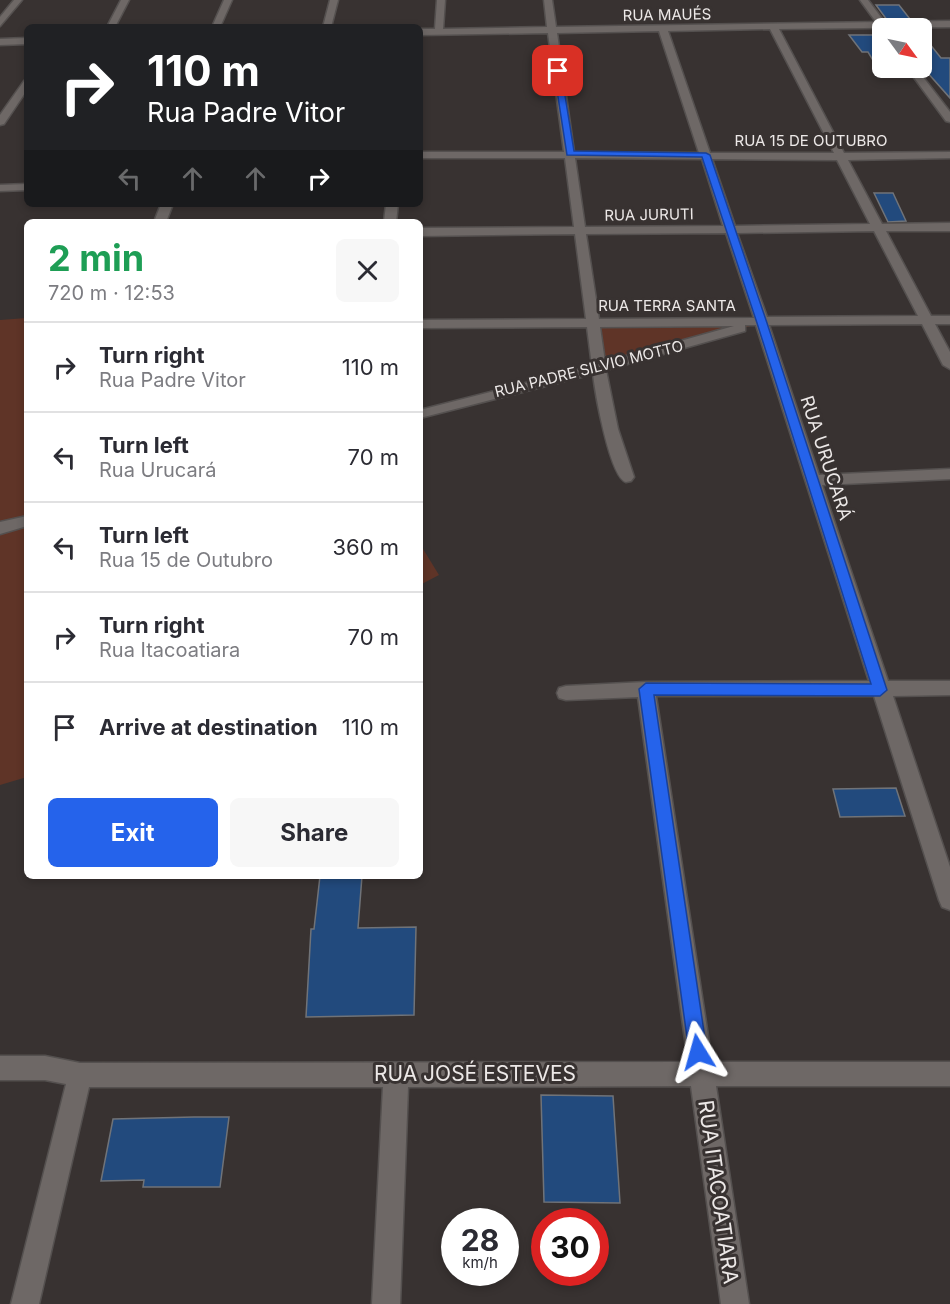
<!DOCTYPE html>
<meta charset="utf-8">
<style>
body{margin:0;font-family:Inter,sans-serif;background:#f7f7f7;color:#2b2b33;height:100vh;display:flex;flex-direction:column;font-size:22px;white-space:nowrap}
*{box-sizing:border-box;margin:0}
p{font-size:20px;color:#7c7c81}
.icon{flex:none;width:33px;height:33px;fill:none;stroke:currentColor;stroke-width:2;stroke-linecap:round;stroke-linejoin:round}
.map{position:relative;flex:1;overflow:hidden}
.details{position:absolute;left:24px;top:219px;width:399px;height:660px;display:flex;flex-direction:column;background:#fff;border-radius:9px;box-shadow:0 3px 9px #0003}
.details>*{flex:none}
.guide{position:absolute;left:24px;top:24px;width:399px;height:183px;border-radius:9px;box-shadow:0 3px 9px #0003;background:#202124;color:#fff;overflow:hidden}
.needle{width:39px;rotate:123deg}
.buttons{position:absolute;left:872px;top:18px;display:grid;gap:12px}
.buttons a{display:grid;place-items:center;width:60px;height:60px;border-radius:9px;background:#fff;box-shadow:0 3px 9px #0003;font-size:30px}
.speed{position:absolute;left:441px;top:1208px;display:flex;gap:12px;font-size:30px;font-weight:700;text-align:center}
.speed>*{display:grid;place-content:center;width:78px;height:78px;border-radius:50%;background:#fff;box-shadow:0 3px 9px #0003;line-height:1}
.speed small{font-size:15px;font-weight:400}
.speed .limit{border:9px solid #d22;background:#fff;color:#111}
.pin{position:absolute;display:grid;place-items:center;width:51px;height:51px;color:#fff;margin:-26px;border-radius:12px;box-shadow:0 3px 9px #0006}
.me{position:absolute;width:66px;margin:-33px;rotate:352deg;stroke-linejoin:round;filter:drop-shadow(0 0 4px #0008)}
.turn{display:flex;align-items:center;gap:21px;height:126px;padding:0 24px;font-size:27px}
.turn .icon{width:78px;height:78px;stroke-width:2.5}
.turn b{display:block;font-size:42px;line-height:51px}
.lanes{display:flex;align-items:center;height:57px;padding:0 24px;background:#0003;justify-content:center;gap:30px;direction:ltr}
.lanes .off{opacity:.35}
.round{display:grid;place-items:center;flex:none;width:63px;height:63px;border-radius:9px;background:#f7f7f7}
.summary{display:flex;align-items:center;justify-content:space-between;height:102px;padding:0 24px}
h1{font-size:36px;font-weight:700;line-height:45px;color:#1e9e55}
.button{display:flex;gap:12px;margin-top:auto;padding:12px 24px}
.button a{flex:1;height:69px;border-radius:9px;background:#2563eb;color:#fff;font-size:24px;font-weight:700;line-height:69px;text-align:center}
.button a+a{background:#f7f7f7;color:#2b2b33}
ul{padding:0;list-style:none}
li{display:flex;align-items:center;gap:18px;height:90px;padding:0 24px;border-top:2px solid #e1e1e2}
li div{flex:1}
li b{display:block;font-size:22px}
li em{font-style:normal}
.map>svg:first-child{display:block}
.green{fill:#5f3427}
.building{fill:#224a7d;stroke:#707378;stroke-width:1.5}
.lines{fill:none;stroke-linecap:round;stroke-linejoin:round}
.minor-casing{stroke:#54504f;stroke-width:3}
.tertiary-casing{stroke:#54504f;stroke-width:3}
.minor{fill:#6e6866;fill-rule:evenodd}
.tertiary{fill:#6e6866;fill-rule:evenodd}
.route{fill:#2563eb;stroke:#184099;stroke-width:1.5}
.labels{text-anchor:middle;stroke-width:6;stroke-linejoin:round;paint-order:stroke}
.far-street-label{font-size:15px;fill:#ece8e7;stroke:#383231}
.street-label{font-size:18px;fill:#ece8e7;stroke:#383231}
.near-street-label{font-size:21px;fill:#ece8e7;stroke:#383231}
</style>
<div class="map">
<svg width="950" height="1304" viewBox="0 0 950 1304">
<rect width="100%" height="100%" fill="#383231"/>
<!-- green -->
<g class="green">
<path d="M27,318V777L0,785V320Z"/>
<path d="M594,322L762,323L601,366Z"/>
<path d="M420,544L439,575L420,585Z"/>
</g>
<!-- building -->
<g class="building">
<path d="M876,5H899L910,19L887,20Z"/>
<path d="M921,33L941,58H950V98L926,71H921Z"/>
<path d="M849,35H882V75L868,52H862Z"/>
<path d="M874,193H893L906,221L888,222Z"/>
<path d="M896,788L905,816L840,817L833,789Z"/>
<path d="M320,876H362L358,928L416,927L414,1015L306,1017L311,929H314Z"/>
<path d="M541,1095L613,1096L620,1203L544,1202Z"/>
<path d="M194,1117H229L220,1187H143L144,1180L101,1181L113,1119Z"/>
</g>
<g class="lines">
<defs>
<g id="minor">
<path d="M14,0H22L0,26V17Z"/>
<path d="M121,0H129L115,27H107Z"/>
<path d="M224,0H232L220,27H212Z"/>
<path d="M330,0H338L331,27H323Z"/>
<path d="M437,0H445L443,29L547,27L544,0H552L556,27L950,21V27L779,29L844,153L950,152V158L848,160L882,224L950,223V231H886L931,316H950V324H935L950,352V369L943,365L922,324L769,325L819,475L950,469V479L822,485L888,681H950V695L893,696L950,867V910L942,907L939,900L874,696H656L712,1062H950V1086H716L749,1304H721L691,1086L408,1087L400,1304H372L383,1087H89L39,1304H11L66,1084L45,1080H0V1056H45L80,1063L688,1062L638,697L566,700L559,698L557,693L559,688L566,686L646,682L869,681L756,325H745V331L606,370L618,429L634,477L631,481L626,482C610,478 595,392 593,374L420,418V410L592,366L587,327L420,328V320L586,319L575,234L420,236V228L574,227L565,158H420V152H564L548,33L420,35V29H435ZM770,29L834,153H710L668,31ZM659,31L699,153L574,152L557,33ZM575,158L702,159L723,226L585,227ZM712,159L837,160L870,224L735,226ZM874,231L918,316L767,317L737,233ZM726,233L754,318L599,319L586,234ZM734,326L605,362L600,327Z"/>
<path d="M27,38V44L0,45V39Z"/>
<path d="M27,80V90L4,124L0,125V115L24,81Z"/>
<path d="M27,184V190L0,191V185Z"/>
<path d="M161,204H173L166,222H154Z"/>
<path d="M386,204H398L396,222H384Z"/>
<path d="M27,516V526L0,534V522Z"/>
</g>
<g id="tertiary">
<path d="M860,0H868L889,28L882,30Z"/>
<path d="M907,68H916L950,112V122L946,121Z"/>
</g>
</defs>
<!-- minor casing -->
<use href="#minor" class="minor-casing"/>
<!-- tertiary casing -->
<use href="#tertiary" class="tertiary-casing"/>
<!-- minor -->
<use href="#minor" class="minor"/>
<!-- tertiary -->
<use href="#tertiary" class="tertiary"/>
</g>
<!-- route -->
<path class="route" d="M558,69L561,71L574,151L706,153L710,155L767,323L887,690L880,696L654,695L707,1052L705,1058L698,1061L692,1058L689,1052L639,689L646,683L871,684L757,323L702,157L567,155L554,71Z"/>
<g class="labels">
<!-- far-street labels -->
<g class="far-street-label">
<text transform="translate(667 15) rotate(-1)" y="5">RUA MAUÉS</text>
<text x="811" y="146">RUA 15 DE OUTUBRO</text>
<text transform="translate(649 215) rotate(-1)" y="5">RUA JURUTI</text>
<text x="667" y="311">RUA TERRA SANTA</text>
<text transform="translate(589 369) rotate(-14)" y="5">RUA PADRE SILVIO MOTTO</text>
</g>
<!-- street labels -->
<g class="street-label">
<text transform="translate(826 458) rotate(72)" y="6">RUA URUCARÁ</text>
</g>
<!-- near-street labels -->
<g class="near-street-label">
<text x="475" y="1081">RUA JOSÉ ESTEVES</text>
<text transform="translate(718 1192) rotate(82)" y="7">RUA ITACOATIARA</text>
</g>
</g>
</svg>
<div class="buttons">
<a><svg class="needle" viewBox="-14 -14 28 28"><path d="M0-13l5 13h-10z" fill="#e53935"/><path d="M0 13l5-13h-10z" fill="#7c7c81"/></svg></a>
</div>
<div class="speed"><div>28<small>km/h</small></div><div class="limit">30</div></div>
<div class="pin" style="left:558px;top:71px;background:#d93025"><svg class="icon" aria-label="arrive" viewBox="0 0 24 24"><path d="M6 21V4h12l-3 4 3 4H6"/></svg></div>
<svg class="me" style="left:698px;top:1052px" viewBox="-20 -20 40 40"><path d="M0-17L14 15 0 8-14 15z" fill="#2563eb" stroke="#fff" stroke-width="4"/></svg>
<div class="guide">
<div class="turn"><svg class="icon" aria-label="right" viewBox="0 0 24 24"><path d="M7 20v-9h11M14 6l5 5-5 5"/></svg><div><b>110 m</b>Rua Padre Vitor</div></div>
<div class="lanes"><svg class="icon off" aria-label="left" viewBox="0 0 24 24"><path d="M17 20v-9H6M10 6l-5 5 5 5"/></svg><svg class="icon off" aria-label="ahead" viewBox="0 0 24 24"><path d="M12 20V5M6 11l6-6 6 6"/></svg><svg class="icon off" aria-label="ahead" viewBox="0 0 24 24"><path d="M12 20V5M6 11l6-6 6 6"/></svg><svg class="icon" aria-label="right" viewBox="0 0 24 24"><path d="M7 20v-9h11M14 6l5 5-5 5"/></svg></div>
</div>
<section class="details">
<div class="summary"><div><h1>2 min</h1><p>720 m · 12:53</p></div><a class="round"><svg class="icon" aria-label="close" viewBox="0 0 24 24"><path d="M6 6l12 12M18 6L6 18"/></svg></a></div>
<ul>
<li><svg class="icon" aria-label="right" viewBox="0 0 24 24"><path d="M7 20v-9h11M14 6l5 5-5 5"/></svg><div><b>Turn right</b><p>Rua Padre Vitor</p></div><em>110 m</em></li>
<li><svg class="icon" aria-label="left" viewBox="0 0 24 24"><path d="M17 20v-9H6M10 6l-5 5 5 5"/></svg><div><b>Turn left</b><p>Rua Urucará</p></div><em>70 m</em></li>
<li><svg class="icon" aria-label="left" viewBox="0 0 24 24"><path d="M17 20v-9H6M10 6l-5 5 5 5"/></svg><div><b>Turn left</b><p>Rua 15 de Outubro</p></div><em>360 m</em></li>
<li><svg class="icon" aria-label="right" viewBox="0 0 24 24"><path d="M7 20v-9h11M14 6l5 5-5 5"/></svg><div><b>Turn right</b><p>Rua Itacoatiara</p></div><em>70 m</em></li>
<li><svg class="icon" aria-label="arrive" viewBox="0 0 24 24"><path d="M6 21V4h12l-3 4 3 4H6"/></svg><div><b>Arrive at destination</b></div><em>110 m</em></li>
</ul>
<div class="button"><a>Exit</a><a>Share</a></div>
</section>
</div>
